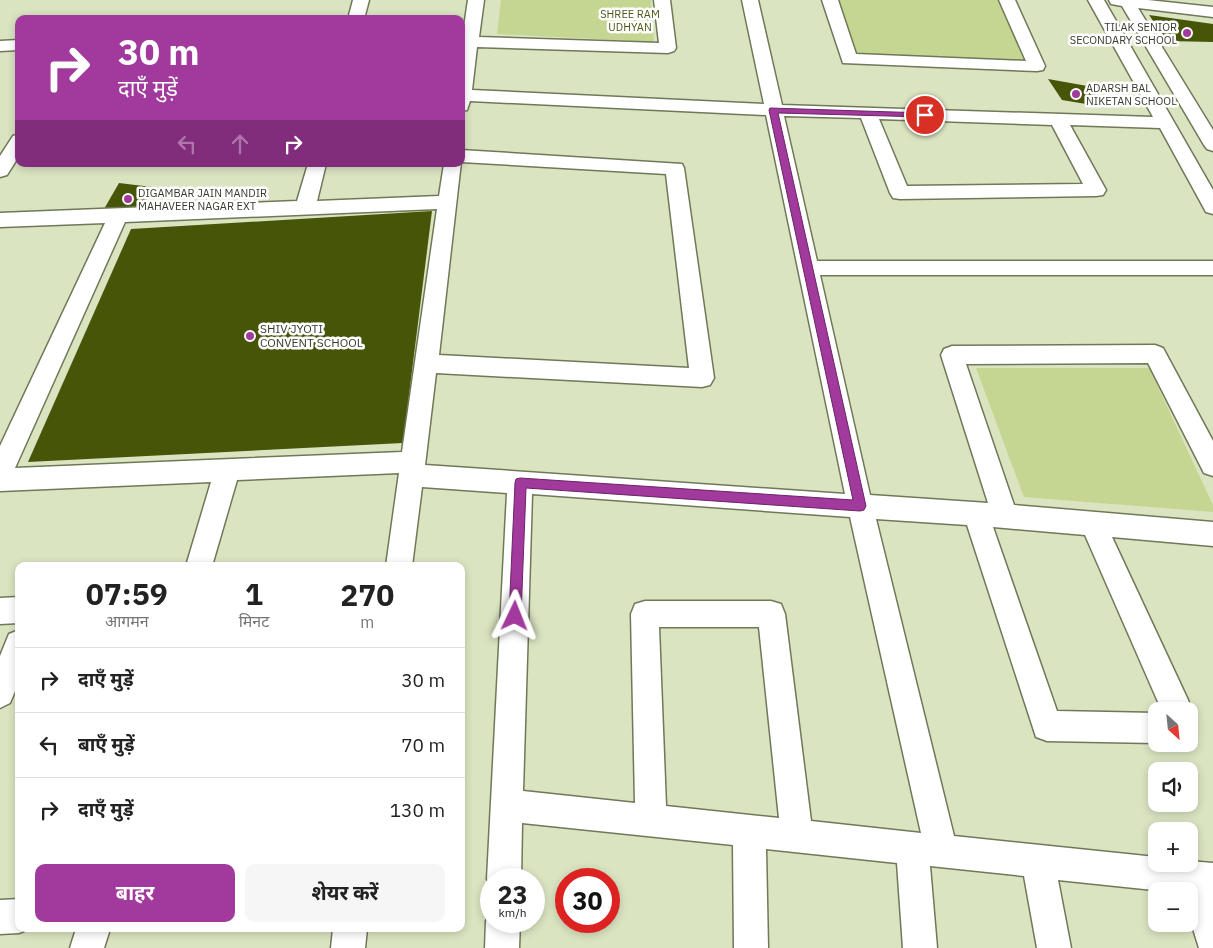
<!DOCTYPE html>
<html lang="hi">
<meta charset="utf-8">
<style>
body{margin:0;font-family:"IBM Plex Sans","Noto Sans Devanagari",sans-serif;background:#f6f6f6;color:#222;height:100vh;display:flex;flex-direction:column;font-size:19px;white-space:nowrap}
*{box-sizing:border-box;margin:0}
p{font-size:16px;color:#767676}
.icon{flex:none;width:28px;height:28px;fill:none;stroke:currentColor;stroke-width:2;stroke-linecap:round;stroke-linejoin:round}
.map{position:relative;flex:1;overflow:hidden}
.sheet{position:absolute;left:15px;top:562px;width:450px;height:370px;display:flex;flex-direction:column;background:#fff;border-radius:10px;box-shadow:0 2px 8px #0003}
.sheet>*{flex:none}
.hud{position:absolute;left:15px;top:15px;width:450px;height:152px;border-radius:10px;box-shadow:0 2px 8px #0003;background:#a2399c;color:#fff;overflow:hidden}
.needle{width:32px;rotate:153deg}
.tools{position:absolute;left:1148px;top:702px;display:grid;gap:10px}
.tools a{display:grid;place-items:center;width:50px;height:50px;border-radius:10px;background:#fff;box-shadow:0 2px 8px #0003;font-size:25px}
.speed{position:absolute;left:480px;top:868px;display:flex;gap:10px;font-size:25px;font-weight:700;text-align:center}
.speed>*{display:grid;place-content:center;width:65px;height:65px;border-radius:50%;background:#fff;box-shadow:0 2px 8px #0003;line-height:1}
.speed small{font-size:12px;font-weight:400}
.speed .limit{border:8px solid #d22;background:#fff;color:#111}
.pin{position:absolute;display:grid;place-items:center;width:42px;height:42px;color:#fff;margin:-21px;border:2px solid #fff;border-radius:50%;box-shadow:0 1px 5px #0007}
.me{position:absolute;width:55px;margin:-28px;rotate:2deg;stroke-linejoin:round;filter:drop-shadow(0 0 4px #0008)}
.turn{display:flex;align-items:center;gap:18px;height:105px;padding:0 20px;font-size:22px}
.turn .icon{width:65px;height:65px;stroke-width:2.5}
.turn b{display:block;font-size:35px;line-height:42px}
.lanes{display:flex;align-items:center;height:48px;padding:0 20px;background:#0003;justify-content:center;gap:25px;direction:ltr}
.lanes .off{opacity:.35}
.eta{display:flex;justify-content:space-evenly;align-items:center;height:85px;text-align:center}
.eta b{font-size:30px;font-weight:700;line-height:35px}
.button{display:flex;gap:10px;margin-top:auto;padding:10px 20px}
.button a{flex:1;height:58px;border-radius:10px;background:#a2399c;color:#fff;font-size:20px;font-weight:700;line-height:58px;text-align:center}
.button a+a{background:#f6f6f6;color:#222}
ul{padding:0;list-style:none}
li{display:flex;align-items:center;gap:15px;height:65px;padding:0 20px;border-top:1px solid #e0e0e0}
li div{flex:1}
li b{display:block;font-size:19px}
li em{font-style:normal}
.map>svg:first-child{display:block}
.green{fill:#c4d691}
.building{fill:#475509}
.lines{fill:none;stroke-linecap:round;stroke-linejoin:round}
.street-casing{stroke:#6f7858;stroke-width:3}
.street{fill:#fff;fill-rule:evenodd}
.route{fill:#a2399c;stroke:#692565}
.poi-dot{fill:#a2399c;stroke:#fff;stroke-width:2}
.labels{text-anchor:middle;stroke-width:5;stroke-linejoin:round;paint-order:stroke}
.far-park-label{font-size:11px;fill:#4d5a19;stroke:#fff}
.far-poi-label{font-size:11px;fill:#383b2e;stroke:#fff;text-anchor:start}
.poi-label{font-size:12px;fill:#383b2e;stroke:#fff;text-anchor:start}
</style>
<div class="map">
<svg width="1213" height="948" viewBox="0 0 1213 948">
<rect width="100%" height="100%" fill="#dae4c1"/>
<!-- green -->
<g class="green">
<path d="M501,0H651L654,42L497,34Z"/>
<path d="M836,0H1000L1026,60L855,55Z"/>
<path d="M976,368H1149L1213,505V512L1024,497Z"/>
</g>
<!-- building -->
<g class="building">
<path d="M1149,15L1213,24V42L1167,41Z"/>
<path d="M1048,79L1093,87L1098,106L1062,100Z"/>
<path d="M119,183L152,187L142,211L100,216Z"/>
<path d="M432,211L403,443L28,462L131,229Z"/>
</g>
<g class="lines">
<defs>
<g id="street">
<path d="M353,0H369L364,19H348Z"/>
<path d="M468,0H484L479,37L659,43L654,0H670L676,48L674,51L668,53L477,47L472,90L764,104L742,0H758L782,105L1153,117L1088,0H1104L1213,190V214L1206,212L1160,128L1070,125L1106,190L1103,195L1096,196L900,199L893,198L890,193L861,118L784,116L817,261H1213V275H820L870,495L988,503L941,355L944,349L952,346L1155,345L1163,348L1213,441V476L1204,473L1148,363L966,364L1014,505L1213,522V546L1112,537L1188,700L1192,711L1189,719V711H1162L1085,535L993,527L1057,711L1156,713V743L1047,741L1036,737L967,525L876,519L954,836L1156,857V864H1189V861L1213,863V948H1199L1189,916V891H1163L1058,880L1071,948H1037L1024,876L930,866L937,948H903L897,863L766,849L768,948H734L733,845L522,823L521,879H491V888L487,879L507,493L422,487L412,566H386L399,473L237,480L212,566H186L211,482L0,491V446L105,223L0,227V213L297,201L308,164H326L317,201L439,196L444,164L461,162L439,355L689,368L666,174L461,162V150L682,164L684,168L714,378L710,385L702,387L436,373L425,465L845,494L766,115L470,101L467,110L461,111V47ZM879,119L1052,125L1083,184L907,186ZM437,209L402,452L15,468L125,222ZM532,494L850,517L921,833L811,821L785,614L781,604L771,601H645L635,604L631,614L635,803L523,791ZM659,627H759L779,818L666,806Z"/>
<path d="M822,0H838L856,54L1026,61L999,0H1015L1045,66L1043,70L1037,71L843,63Z"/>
<path d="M1109,0H1148L1213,7V17L1138,8L1213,130V151L1207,149L1204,145L1122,6L1111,4Z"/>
<path d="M19,40V50L0,51V41Z"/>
<path d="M19,134V156L7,175L0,177V156L13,136Z"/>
<path d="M19,597V623L0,624V598Z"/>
<path d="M19,630V682L10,703L0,708V656L9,634Z"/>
<path d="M19,899V929H29L19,933L0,934V900Z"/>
<path d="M491,909V921H520L519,948H485L486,921Z"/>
<path d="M76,929H110L104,948H70Z"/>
<path d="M333,929H367L365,948H331Z"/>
</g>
</defs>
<!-- street casing -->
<use href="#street" class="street-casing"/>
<!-- street -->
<use href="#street" class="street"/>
</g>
<!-- route -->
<path class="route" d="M770,108L925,113L929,115L925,117L778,113L866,506L864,510L860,511L526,488L521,616L519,620L515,622L511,620L509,616L515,483L516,479L520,478L853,500L769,110Z"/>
<!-- markers -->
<g class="poi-dot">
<circle cx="1187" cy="33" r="5"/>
<circle cx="1076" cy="94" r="5"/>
<circle cx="128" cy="199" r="5"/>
<circle cx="250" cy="336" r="5"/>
</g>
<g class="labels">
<!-- far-park labels -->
<g class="far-park-label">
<text x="630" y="18">SHREE RAM<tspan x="630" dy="13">UDHYAN</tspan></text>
</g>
<!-- far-poi labels -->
<g class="far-poi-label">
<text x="1177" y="31" text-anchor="end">TILAK SENIOR<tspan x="1177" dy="13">SECONDARY SCHOOL</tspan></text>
<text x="1086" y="92">ADARSH BAL<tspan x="1086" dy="13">NIKETAN SCHOOL</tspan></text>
<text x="138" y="197">DIGAMBAR JAIN MANDIR<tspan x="138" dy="13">MAHAVEER NAGAR EXT</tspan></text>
</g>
<!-- poi labels -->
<g class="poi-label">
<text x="260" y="333">SHIV JYOTI<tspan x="260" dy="14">CONVENT SCHOOL</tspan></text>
</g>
</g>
</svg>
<div class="tools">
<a><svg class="needle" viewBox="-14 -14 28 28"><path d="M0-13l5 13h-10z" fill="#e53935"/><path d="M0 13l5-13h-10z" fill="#767676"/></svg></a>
<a><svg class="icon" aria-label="sound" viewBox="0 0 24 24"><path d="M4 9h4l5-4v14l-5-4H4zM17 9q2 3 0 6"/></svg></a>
<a>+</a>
<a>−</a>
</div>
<div class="speed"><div>23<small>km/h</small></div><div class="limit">30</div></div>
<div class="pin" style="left:925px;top:115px;background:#d93025"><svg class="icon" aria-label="arrive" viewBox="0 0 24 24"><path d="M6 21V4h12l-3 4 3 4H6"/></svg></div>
<svg class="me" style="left:515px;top:616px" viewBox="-20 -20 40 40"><path d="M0-17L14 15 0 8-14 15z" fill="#a2399c" stroke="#fff" stroke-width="4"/></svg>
<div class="hud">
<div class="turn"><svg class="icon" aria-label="right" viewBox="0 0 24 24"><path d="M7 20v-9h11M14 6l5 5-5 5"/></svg><div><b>30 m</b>दाएँ मुड़ें</div></div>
<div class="lanes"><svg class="icon off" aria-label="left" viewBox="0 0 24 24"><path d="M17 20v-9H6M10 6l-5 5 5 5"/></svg><svg class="icon off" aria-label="ahead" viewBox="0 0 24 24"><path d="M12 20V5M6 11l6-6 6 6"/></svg><svg class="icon" aria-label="right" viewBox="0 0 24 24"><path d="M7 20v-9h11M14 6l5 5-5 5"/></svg></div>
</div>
<section class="sheet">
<div class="eta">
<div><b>07:59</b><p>आगमन</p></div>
<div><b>1</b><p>मिनट</p></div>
<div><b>270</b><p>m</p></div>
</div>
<ul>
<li><svg class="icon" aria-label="right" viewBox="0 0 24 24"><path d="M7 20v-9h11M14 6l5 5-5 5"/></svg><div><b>दाएँ मुड़ें</b></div><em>30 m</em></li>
<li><svg class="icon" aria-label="left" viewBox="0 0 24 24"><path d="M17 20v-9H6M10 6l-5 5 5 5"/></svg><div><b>बाएँ मुड़ें</b></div><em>70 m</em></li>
<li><svg class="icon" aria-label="right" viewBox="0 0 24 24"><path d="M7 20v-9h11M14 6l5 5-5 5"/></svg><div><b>दाएँ मुड़ें</b></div><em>130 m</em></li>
</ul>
<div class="button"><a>बाहर</a><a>शेयर करें</a></div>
</section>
</div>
